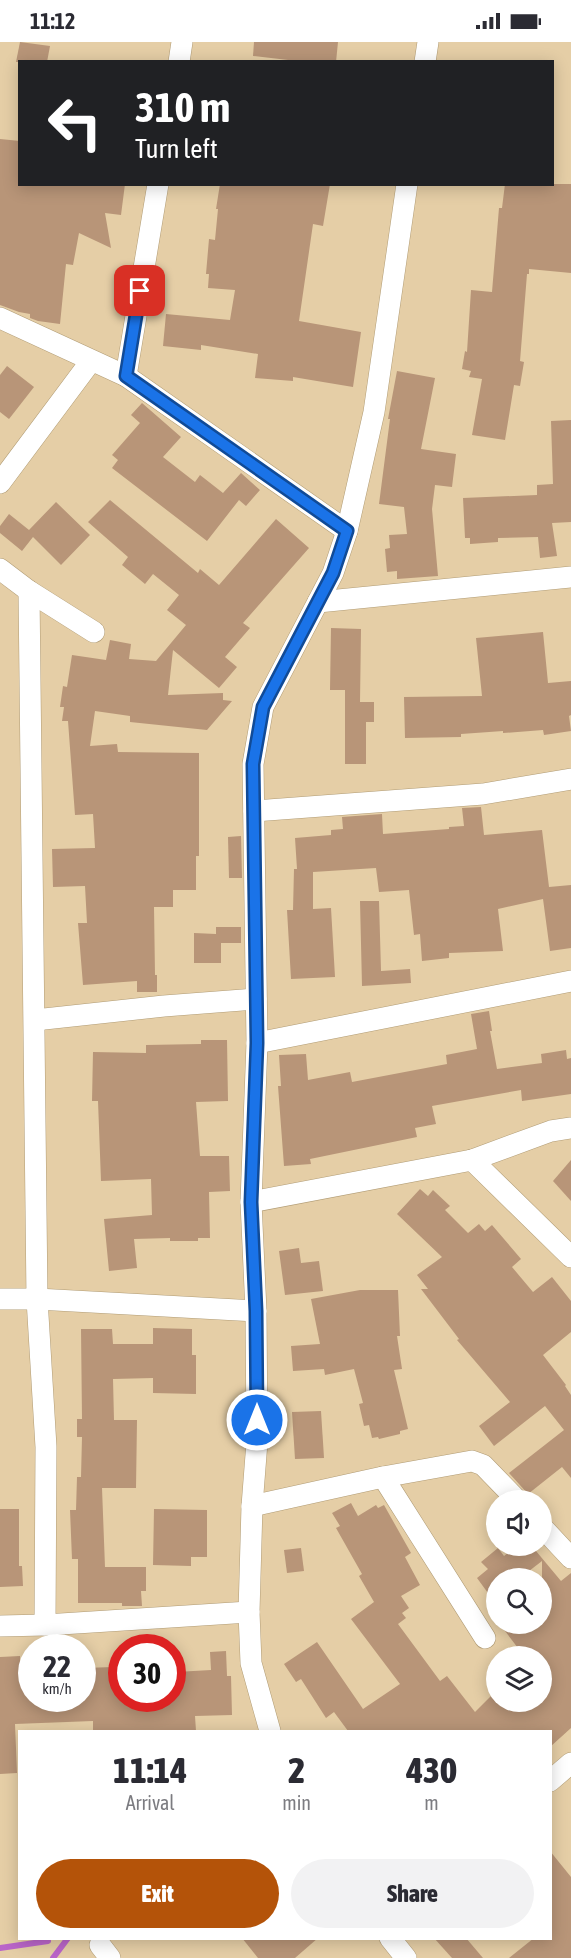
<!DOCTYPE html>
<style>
body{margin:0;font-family:"Asap Condensed",sans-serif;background:#f2f2f3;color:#2b2b33;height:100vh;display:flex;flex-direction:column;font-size:22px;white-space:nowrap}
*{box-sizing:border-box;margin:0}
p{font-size:20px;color:#7c7c81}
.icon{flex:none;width:33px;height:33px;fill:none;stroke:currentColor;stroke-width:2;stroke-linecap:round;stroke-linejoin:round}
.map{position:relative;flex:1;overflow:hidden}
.sheet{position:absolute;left:18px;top:1688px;width:534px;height:210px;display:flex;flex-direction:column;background:#fff;border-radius:0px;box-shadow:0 3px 15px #0003}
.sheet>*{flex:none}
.hud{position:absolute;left:18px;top:18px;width:536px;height:126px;border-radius:0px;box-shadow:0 3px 15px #0003;background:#202124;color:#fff;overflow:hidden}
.fabs{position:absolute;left:486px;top:1448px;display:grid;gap:12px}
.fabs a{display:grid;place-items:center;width:66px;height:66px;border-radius:50%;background:#fff;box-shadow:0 3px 15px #0003;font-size:30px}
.speed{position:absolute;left:18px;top:1592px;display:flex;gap:12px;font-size:30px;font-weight:700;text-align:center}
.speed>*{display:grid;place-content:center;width:78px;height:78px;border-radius:50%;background:#fff;box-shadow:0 3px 15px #0003;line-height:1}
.speed small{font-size:15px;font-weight:400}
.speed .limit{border:9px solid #d22;background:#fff;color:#111}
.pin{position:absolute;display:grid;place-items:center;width:51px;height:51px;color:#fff;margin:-26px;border-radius:12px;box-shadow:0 3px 9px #0006}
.me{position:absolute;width:66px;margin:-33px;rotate:0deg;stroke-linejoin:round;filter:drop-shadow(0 0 4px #0008)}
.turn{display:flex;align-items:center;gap:21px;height:126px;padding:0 18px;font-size:27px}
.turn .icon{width:78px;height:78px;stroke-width:2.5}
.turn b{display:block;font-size:42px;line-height:51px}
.eta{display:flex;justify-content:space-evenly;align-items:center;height:102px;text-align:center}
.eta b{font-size:36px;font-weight:800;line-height:42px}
.button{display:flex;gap:12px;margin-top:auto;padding:12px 18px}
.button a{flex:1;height:69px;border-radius:36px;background:#b45309;color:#fff;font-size:24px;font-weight:800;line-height:69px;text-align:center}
.button a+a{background:#f2f2f3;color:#2b2b33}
.status{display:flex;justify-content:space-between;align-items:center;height:42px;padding:0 30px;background:#fff;direction:ltr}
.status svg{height:16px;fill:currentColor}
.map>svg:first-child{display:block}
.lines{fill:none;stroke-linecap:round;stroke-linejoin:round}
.stream{stroke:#ba65c9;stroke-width:6}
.building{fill:#b89578}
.street-casing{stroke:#b19c75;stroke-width:22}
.street{stroke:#fff;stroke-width:21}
.route-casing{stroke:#114b97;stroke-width:15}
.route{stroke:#1a73e8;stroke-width:10}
</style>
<div class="status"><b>11:12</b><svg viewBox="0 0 49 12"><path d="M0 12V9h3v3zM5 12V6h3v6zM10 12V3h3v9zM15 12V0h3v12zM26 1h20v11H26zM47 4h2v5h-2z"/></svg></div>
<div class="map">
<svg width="571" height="1916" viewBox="0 0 571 1916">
<rect width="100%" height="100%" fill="#e5cea6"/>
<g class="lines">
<!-- stream -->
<g class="stream">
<path d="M0,1906L48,1899"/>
<path d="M53,1916L68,1896"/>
</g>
</g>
<!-- building -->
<g class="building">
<path d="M20,0L50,4L47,20H16Z"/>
<path d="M254,0H338L336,20H305L253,14Z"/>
<path d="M0,97L20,99V142H125L121,173L105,171L111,206L79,191L73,223L66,222L60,282L38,279L30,276V272L19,270L0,263Z"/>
<path d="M220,142H330L323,184L313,182L299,279L361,290L353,345L293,335V339L255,336L258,312L201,303V308L163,304L166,272L230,278L235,248L208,246L209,232H206L209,197L215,198L218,167H216Z"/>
<path d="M505,142H571V231L529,227V232H527L520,319L524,320L520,344L514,343L505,398L472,393L482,337L469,335L471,329L462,327L465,309L467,310L471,248L492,250L499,166H502Z"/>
<path d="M7,324L34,345L9,377L0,370V333Z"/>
<path d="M397,329L435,336L421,407L456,412L452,445L435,443L432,467L438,534L397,537V529L387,530L385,507L390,506L389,493L407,492L404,465L379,462L390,377H388Z"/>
<path d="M142,361L181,395L163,415L195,440L200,433L223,451L241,431L260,448L246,464L239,458L207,499L112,426L118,418L112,413L140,381L131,373Z"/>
<path d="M571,378V480L552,481L557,514L540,516L538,495L498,496V500L470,502V496H465L463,456L537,453V443L553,442L551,379Z"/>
<path d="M110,458L198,531L200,527L219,543L276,477L309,506L243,581L250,586L225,615L237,625L219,646L173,608L168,653L223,651V658L232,659L207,688L130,680V674L95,669L90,704L117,702L118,710L199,711V814H196V848H173V865H154L155,933H157V950H137V939L83,943L78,881H87L85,844L53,845L52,807L95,806L93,772L75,773L68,679H62L64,665H60L63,644L67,645L72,613L106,618L110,598L131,602L129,617L156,619L186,583L167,568L179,553L153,532L145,542L122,523L128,515L88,480Z"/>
<path d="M56,460L90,493L61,523L33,495L22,509L0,491V484L9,472L29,488Z"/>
<path d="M331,586L361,587L360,660H374V680H366V722H345V648H330Z"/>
<path d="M543,590L548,641L571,639V673L569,674L571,689L544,693L543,688L503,691V689L461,692V695L405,696L404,655L482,654L476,596Z"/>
<path d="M481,765L484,793L542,788L549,845L571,843V906L550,909L543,857L498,867L503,909L449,911V916L422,919L420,892L414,893L409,848L379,850L376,826L313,830V867L331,866L335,935L291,937L287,868H293L294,827H297L295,796L331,793V788L343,787L342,775L382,772L383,792L449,787V785L464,784L462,766Z"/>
<path d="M241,794L242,836H229L228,795Z"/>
<path d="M360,859H379L381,929L410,927L411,941L362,944Z"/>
<path d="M216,885H241V901H221V921H194V891L216,892Z"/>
<path d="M489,969L492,989H490L497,1027L542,1021L541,1012L566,1008L567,1017L571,1016V1052L522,1059L521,1048L432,1064L436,1082L415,1086L417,1095L310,1117L311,1122L284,1124L278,1044H281L279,1013L306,1012L308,1038L350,1030L352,1040L447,1022L446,1013L477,1007L471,972Z"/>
<path d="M201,998H227L228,1059L196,1060L200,1114H229L230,1149L209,1150L210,1196H198V1199H170V1196L134,1197L137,1226L109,1229L104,1177L152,1173L151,1137L101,1139L98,1059H92L93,1010L146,1011V1003L201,1002Z"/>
<path d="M571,1118V1159L553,1139Z"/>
<path d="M420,1147L428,1154L433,1148L450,1164L445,1168L468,1191L479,1182L485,1189L492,1183L521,1217L512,1225L533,1250L552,1235L571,1259V1290L543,1313L566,1343L565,1344L571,1353V1436L562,1425L528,1452L509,1431L564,1388L545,1364L494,1404L479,1384L510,1360L457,1298L459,1297L421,1247H428L417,1233L442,1215L397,1172Z"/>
<path d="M299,1206L301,1221L319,1219L323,1249L285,1253L279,1209Z"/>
<path d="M360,1248H398L400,1294H397L402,1327L394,1328L408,1387L400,1389V1392L379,1397L378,1395L372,1396L369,1383L364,1384L359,1362L363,1361L354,1327L325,1333L324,1327L293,1329L291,1304L320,1302L311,1257Z"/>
<path d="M153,1286L192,1287V1313H196V1352L153,1351V1336L113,1337L114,1378H137L136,1446H102L105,1525H146V1549H141L142,1564H122V1561H78V1517H72L70,1468H76L77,1435H81L82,1395H77V1377H82L81,1287H112L113,1302H153Z"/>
<path d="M321,1369L324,1416L295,1417L292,1370Z"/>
<path d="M351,1461L358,1474L376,1463L378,1466L384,1463L411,1511L405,1515L420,1543L401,1554L409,1566L402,1571L406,1576L398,1582L440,1639L447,1634L475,1670L496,1649V1659H542V1614H524L499,1581H542V1519L520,1536H496V1562L477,1536L488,1527L481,1520L498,1506L504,1514L518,1503H531L561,1539L571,1531V1686L550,1705V1689H348L334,1670L326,1676L301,1637L296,1640L284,1622L317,1600L363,1667L400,1642L351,1577L374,1560L359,1534L362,1532L336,1486L340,1484L332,1471Z"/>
<path d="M0,1467H19V1524H22L23,1544L0,1545Z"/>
<path d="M154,1467L207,1468V1515H191V1524L153,1523Z"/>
<path d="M301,1506L304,1529L287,1531L284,1508Z"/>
<path d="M226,1609L227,1634H231L232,1673L195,1674L196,1689H93V1679L15,1682L17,1731L0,1732V1615L20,1614V1619L29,1618L31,1656H82L84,1626L113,1625V1634H121V1656H172V1634H176V1630L211,1628L210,1610Z"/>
<path d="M550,1809L571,1835V1916H509L534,1896H550Z"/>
<path d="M242,1896H318L295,1916H258Z"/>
<path d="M434,1896H466L483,1916H452Z"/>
</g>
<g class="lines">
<defs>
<g id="street">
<path d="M179,20L182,0"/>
<path d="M425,20L428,0"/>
<path d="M0,276L126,334L347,489"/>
<path d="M126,334L158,142"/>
<path d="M0,441L91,319"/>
<path d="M0,527L29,549L94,590"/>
<path d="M29,549L37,1257L46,1405L45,1583"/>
<path d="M318,560L571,535"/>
<path d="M254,769L483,752L571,737"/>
<path d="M35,978L164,964L256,957"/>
<path d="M257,1001L571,939"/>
<path d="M472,1118L571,1215"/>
<path d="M251,1160L472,1118L551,1089L571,1086"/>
<path d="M0,1257H37L256,1269"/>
<path d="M383,1435L485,1596"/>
<path d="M252,1464L383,1435L472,1419L483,1423L517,1458"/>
<path d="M542,1485L571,1516"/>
<path d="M0,1584L45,1583L249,1570"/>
<path d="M270,1689L251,1621L249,1570L252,1464L257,1400L256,1269L251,1160L257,1001L253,722L263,665L333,531L347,489L374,370L407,142"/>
<path d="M550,1739L571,1721"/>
<path d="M390,1896L406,1916"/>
<path d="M100,1903L110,1916"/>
</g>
</defs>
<!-- street casing -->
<use href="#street" class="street-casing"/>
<!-- street -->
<use href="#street" class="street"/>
</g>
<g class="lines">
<defs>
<path id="route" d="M140,249L126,334L347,489L333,531L263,665L253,722L257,1001L251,1160L256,1269L257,1378"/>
</defs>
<!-- route casing -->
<use href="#route" class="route-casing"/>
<!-- route -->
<use href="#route" class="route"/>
</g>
</svg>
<div class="fabs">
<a><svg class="icon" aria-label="sound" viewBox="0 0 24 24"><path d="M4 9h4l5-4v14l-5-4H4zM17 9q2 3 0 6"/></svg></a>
<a><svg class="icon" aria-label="search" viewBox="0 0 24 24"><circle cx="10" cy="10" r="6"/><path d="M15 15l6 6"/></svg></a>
<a><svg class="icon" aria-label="layers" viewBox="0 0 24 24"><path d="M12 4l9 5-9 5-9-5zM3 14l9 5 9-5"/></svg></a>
</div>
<div class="speed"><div>22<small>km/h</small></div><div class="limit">30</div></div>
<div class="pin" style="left:140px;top:249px;background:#d93025"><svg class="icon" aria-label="arrive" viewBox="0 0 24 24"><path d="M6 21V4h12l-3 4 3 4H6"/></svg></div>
<svg class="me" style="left:257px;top:1378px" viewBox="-20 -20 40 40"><circle r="17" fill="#1a73e8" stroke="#fff" stroke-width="3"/><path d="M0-11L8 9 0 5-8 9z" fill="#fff"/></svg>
<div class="hud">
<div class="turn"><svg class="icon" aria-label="left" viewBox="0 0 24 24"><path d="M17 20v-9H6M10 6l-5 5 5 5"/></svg><div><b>310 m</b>Turn left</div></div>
</div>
<section class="sheet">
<div class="eta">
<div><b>11:14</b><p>Arrival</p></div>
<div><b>2</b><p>min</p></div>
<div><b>430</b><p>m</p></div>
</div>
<div class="button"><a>Exit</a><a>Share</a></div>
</section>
</div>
